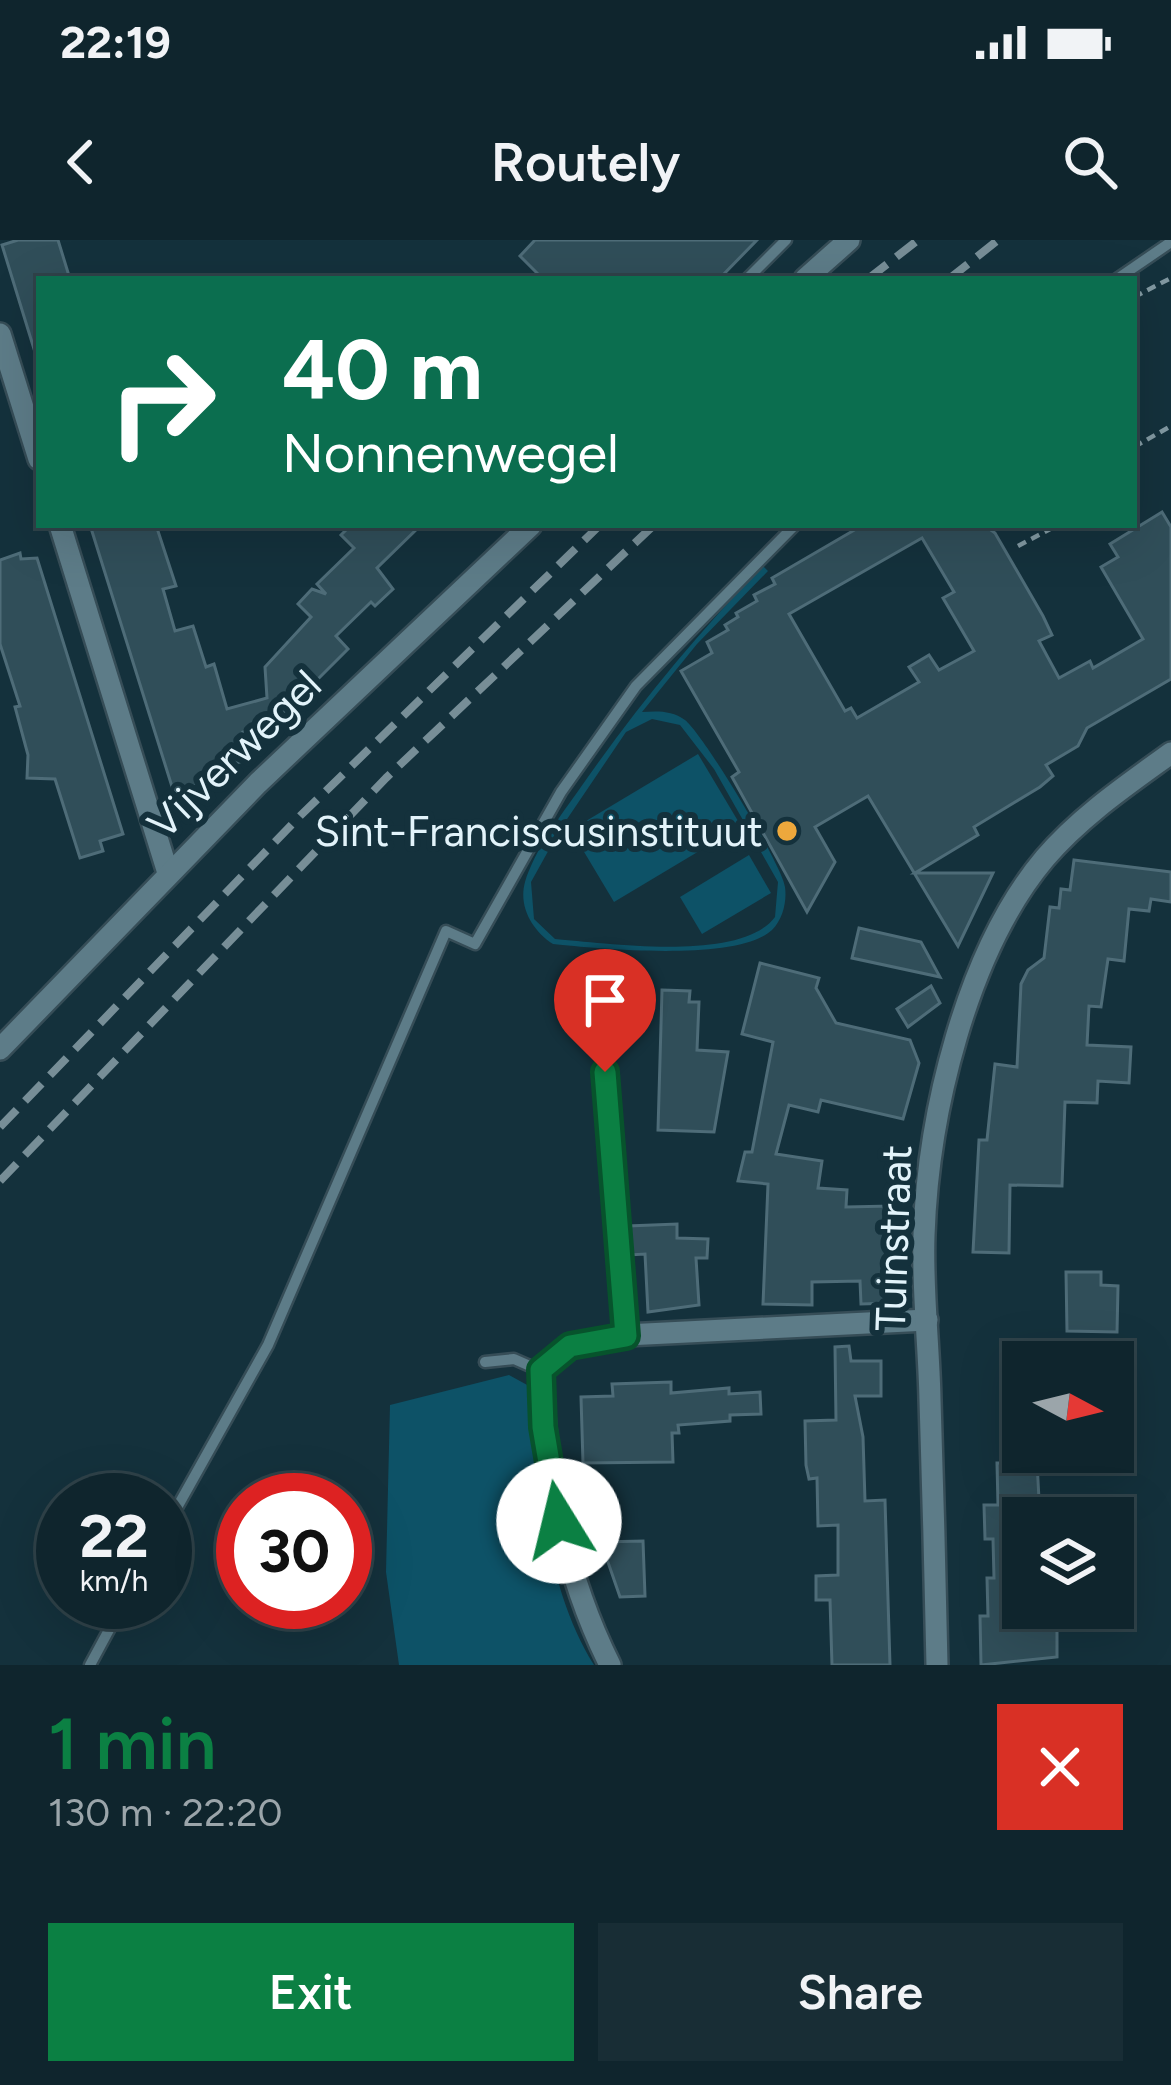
<!DOCTYPE html>
<meta charset="utf-8">
<style>
body{margin:0;font-family:Figtree,sans-serif;background:#182d35;color:#f1f3f6;height:100vh;display:flex;flex-direction:column;font-size:45px;white-space:nowrap}
*{box-sizing:border-box;margin:0}
p{font-size:39px;color:#9ba5aa}
.icon{flex:none;width:66px;height:66px;fill:none;stroke:currentColor;stroke-width:2;stroke-linecap:round;stroke-linejoin:round}
.map{position:relative;height:1425px;overflow:hidden}
.details{display:flex;flex-direction:column;background:#0f252d;flex:1}
.details>*{flex:none}
.guide{position:absolute;left:36px;top:36px;width:1101px;height:252px;border-radius:0px;box-shadow:0 12px 48px #0002,0 0 0 3px #2f4249;background:#0b6e4f;color:#fff;overflow:hidden}
.needle{width:78px;rotate:97deg}
.tools{position:absolute;left:1002px;top:1101px;display:grid;gap:24px}
.tools a{display:grid;place-items:center;width:132px;height:132px;border-radius:0px;background:#0f252d;box-shadow:0 12px 48px #0002,0 0 0 3px #2f4249;font-size:60px}
.speed{position:absolute;left:36px;top:1233px;display:flex;gap:24px;font-size:60px;font-weight:700;text-align:center}
.speed>*{display:grid;place-content:center;width:156px;height:156px;border-radius:50%;background:#0f252d;box-shadow:0 12px 48px #0002,0 0 0 3px #2f4249;line-height:1}
.speed small{font-size:30px;font-weight:400}
.speed .limit{border:18px solid #d22;background:#fff;color:#111}
.pin{position:absolute;display:grid;place-items:center;width:102px;height:102px;color:#fff;margin:-123px -51px;border-radius:50% 50% 50% 0;rotate:-45deg;box-shadow:0 0 12px #0007}
.pin .icon{rotate:45deg}
.me{position:absolute;width:132px;margin:-66px;rotate:351deg;stroke-linejoin:round;filter:drop-shadow(0 0 9px #0008)}
.turn{display:flex;align-items:center;gap:42px;height:252px;padding:0 48px;font-size:54px}
.turn .icon{width:156px;height:156px;stroke-width:2.5}
.turn b{display:block;font-size:84px;line-height:102px}
.round{display:grid;place-items:center;flex:none;width:126px;height:126px;border-radius:0px;background:#182d35}
.summary{display:flex;align-items:center;justify-content:space-between;height:204px;padding:0 48px}
h1{font-size:72px;font-weight:600;line-height:90px;color:#0b8043}
.action{display:flex;gap:24px;margin-top:auto;padding:24px 48px}
.action a{flex:1;height:138px;border-radius:0px;background:#0b8043;color:#fff;font-size:48px;font-weight:600;line-height:138px;text-align:center}
.action a+a{background:#182d35;color:#f1f3f6}
.status{display:flex;justify-content:space-between;align-items:center;height:84px;padding:0 60px;background:#0f252d;direction:ltr}
.status svg{height:33px;fill:currentColor}
header{display:flex;justify-content:space-between;align-items:center;height:156px;padding:0 48px;background:#0f252d;font-size:54px;font-weight:600}
.map>svg:first-child{display:block}
.green{fill:#0d5267;fill-rule:evenodd}
.building{fill:#304e59;stroke:#4e6c78;stroke-width:3;fill-rule:evenodd}
.lines{fill:none;stroke-linecap:round;stroke-linejoin:round}
.service-casing{stroke:#364d57;stroke-width:15}
.minor-casing{stroke:#364d57;stroke-width:26}
.path{stroke:#8198a1;stroke-width:4.5;stroke-dasharray:9 6;stroke-linecap:butt}
.service{stroke:#5d7c88;stroke-width:10}
.minor{stroke:#5d7c88;stroke-width:21}
.rail{stroke:#778e97;stroke-width:8;stroke-dasharray:24 12;stroke-linecap:butt}
.route-casing{stroke:#07532c;stroke-width:30}
.route{stroke:#0b8043;stroke-width:21}
.poi-dot{fill:#eda83c;stroke:#14313c;stroke-width:4.5}
.labels{text-anchor:middle;stroke-width:12;stroke-linejoin:round;paint-order:stroke}
.street-label{font-size:42px;fill:#e2f3fa;stroke:#14313c}
.poi-label{font-size:42px;fill:#e2f3fa;stroke:#14313c;text-anchor:end}
</style>
<div class="status"><b>22:19</b><svg viewBox="0 0 49 12"><path d="M0 12V9h3v3zM5 12V6h3v6zM10 12V3h3v9zM15 12V0h3v12zM26 1h20v11H26zM47 4h2v5h-2z"/></svg></div>
<header><svg class="icon" aria-label="back" viewBox="0 0 24 24"><path d="M15 5l-7 7 7 7"/></svg>Routely<svg class="icon" aria-label="search" viewBox="0 0 24 24"><circle cx="10" cy="10" r="6"/><path d="M15 15l6 6"/></svg></header>
<div class="map">
<svg width="1171" height="1425" viewBox="0 0 1171 1425">
<rect width="100%" height="100%" fill="#14313c"/>
<!-- green -->
<g class="green">
<path d="M763,326L768,331L697,404L642,472C656,471 672,470 685,480C704,495 782,625 785,647C787,661 783,679 772,690C738,722 600,709 553,704C533,691 518,667 525,642C534,612 558,579 576,554C632,473 694,397 763,326ZM652,479L680,485L714,529L778,642L775,677C741,723 606,703 555,699L534,679L531,642L561,588L626,492Z"/>
<path d="M698,514L741,586L614,662L571,590Z"/>
<path d="M749,615L771,653L702,694L680,657Z"/>
<path d="M509,1135L529,1146C540,1239 543,1343 594,1425H399L386,1332L390,1165Z"/>
</g>
<!-- building -->
<g class="building">
<path d="M18,0H58L70,39H39V108L34,109L2,5Z"/>
<path d="M535,0H757L719,39H543L520,16Z"/>
<path d="M1162,272L1171,287V439L1087,488L1078,506L1046,525L1053,536L1040,547L974,587L978,595L915,633H993L958,706L868,556L815,587L835,622L807,672L732,537L739,532L681,431L712,413L707,402L728,390L725,385L738,377L736,373L757,361L754,355L775,344L772,338L863,285H984L995,293L1043,376L1052,395L1039,401L1059,438L1090,421L1093,428L1143,399L1101,327L1118,317L1110,304ZM922,298L954,352L943,358L974,411L939,430L929,415L909,427L919,442L857,478L851,468L845,471L789,374Z"/>
<path d="M90,285H156L176,346L163,349L175,391L193,386L206,427L214,424L227,469L267,458L265,427L311,377L298,364L312,349L326,354L317,344L354,308L341,295L351,285H421L377,328L393,349L375,366L371,362L336,396L348,409L273,484L243,492L251,519L232,524L234,532L174,553Z"/>
<path d="M20,313L21,319L37,318L123,594L100,601L103,611L80,618L55,539L27,538L28,515L15,467L20,466L0,404V320Z"/>
<path d="M1074,620L1171,632V662L1151,659L1149,671L1129,669L1124,721L1108,719L1101,767L1089,766L1087,805L1131,807L1129,843L1098,841L1097,863L1065,862L1062,946L1010,945L1009,1013L973,1012L979,900H987L995,824L1017,827L1021,744L1028,730L1044,718L1050,667L1059,668L1061,649L1070,650Z"/>
<path d="M859,688L921,702L940,737L852,718Z"/>
<path d="M760,723L819,738L816,748L836,783L910,800L919,823L903,879L821,860L818,872L789,865L776,914L822,921L818,948L847,950L846,967L891,966L894,1063L861,1064L860,1041L812,1042V1065L763,1064L768,944L738,941L745,912H752L773,802L742,794Z"/>
<path d="M931,746L940,763L908,787L897,769Z"/>
<path d="M662,750L690,751L689,762H699L697,810L728,812L714,892L658,890Z"/>
<path d="M677,984V998L708,999L707,1018H696L699,1065L648,1072L645,1014L629,1015L628,986Z"/>
<path d="M1066,1032H1101V1045L1118,1046L1117,1092L1067,1091Z"/>
<path d="M849,1106L851,1121H881V1156H855L863,1197L865,1261L885,1260L890,1425H832L830,1360H816V1336L838,1335V1285L818,1286L817,1238L809,1239L806,1225L805,1181L836,1180L835,1107Z"/>
<path d="M671,1142V1153L729,1148V1154L760,1152L761,1174L730,1175V1181L678,1185L679,1193H672L673,1222L583,1223L581,1157L613,1156L612,1144Z"/>
<path d="M1006,1212H1033V1222H1037L1040,1278H1023V1368H1057V1417L981,1425L980,1376H988L987,1338H994L993,1299H985L984,1265H998L997,1223H1006Z"/>
<path d="M643,1301L645,1356L620,1357L601,1302Z"/>
</g>
<g class="lines">
<defs>
<g id="service">
<path d="M747,39L786,0"/>
<path d="M1117,39L1171,2"/>
<path d="M605,832L626,1095"/>
<path d="M485,1122L514,1119L539,1130"/>
<path d="M165,1289L268,1105L446,691L475,704L561,552L636,446L795,285"/>
<path d="M90,1425L124,1362"/>
</g>
<g id="minor">
<path d="M805,39L849,0"/>
<path d="M0,94L39,219"/>
<path d="M60,285L168,633"/>
<path d="M0,809L258,543L531,285"/>
<path d="M610,1425C564,1333 545,1232 541,1130L570,1105L626,1095L927,1080"/>
<path d="M937,1425C935,1337 933,1248 930,1160C929,1105 922,1050 924,995C928,875 966,712 1045,618C1081,576 1127,545 1171,513"/>
</g>
</defs>
<!-- service casing -->
<use href="#service" class="service-casing"/>
<!-- minor casing -->
<use href="#minor" class="minor-casing"/>
<!-- path -->
<g class="path">
<path d="M1134,57L1171,38"/>
<path d="M1134,207L1171,186"/>
<path d="M1018,306L1058,285"/>
</g>
<!-- service -->
<use href="#service" class="service"/>
<!-- minor -->
<use href="#minor" class="minor"/>
<!-- rail -->
<g class="rail">
<path d="M868,39L918,0"/>
<path d="M949,39L998,0"/>
<path d="M0,887L300,576L600,285"/>
<path d="M0,941L386,538L654,285"/>
</g>
</g>
<g class="lines">
<defs>
<path id="route" d="M559,1281L543,1187L541,1130L570,1106L626,1096L605,832"/>
</defs>
<!-- route casing -->
<use href="#route" class="route-casing"/>
<!-- route -->
<use href="#route" class="route"/>
</g>
<!-- markers -->
<circle class="poi-dot" cx="787" cy="591" r="12"/>
<g class="labels">
<!-- street labels -->
<g class="street-label">
<text transform="translate(234 514) rotate(-44)" y="15">Vijverwegel</text>
<text transform="translate(893 998) rotate(-88)" y="15">Tuinstraat</text>
</g>
<!-- poi labels -->
<g class="poi-label">
<text x="763" y="606">Sint-Franciscusinstituut</text>
</g>
</g>
</svg>
<div class="tools">
<a><svg class="needle" viewBox="-14 -14 28 28"><path d="M0-13l5 13h-10z" fill="#e53935"/><path d="M0 13l5-13h-10z" fill="#9ba5aa"/></svg></a>
<a><svg class="icon" aria-label="layers" viewBox="0 0 24 24"><path d="M12 4l9 5-9 5-9-5zM3 14l9 5 9-5"/></svg></a>
</div>
<div class="speed"><div>22<small>km/h</small></div><div class="limit">30</div></div>
<div class="pin" style="left:605px;top:832px;background:#d93025"><svg class="icon" aria-label="arrive" viewBox="0 0 24 24"><path d="M6 21V4h12l-3 4 3 4H6"/></svg></div>
<svg class="me" style="left:559px;top:1281px" viewBox="-20 -20 40 40"><circle r="19" fill="#fff"/><path d="M0-13L10 11 0 6-10 11z" fill="#0b8043"/></svg>
<div class="guide">
<div class="turn"><svg class="icon" aria-label="right" viewBox="0 0 24 24"><path d="M7 20v-9h11M14 6l5 5-5 5"/></svg><div><b>40 m</b>Nonnenwegel</div></div>
</div>
</div>
<section class="details">
<div class="summary"><div><h1>1 min</h1><p>130 m · 22:20</p></div><a class="round" style="background:#d93025;color:#fff"><svg class="icon" aria-label="close" viewBox="0 0 24 24"><path d="M6 6l12 12M18 6L6 18"/></svg></a></div>
<div class="action"><a>Exit</a><a>Share</a></div>
</section>
